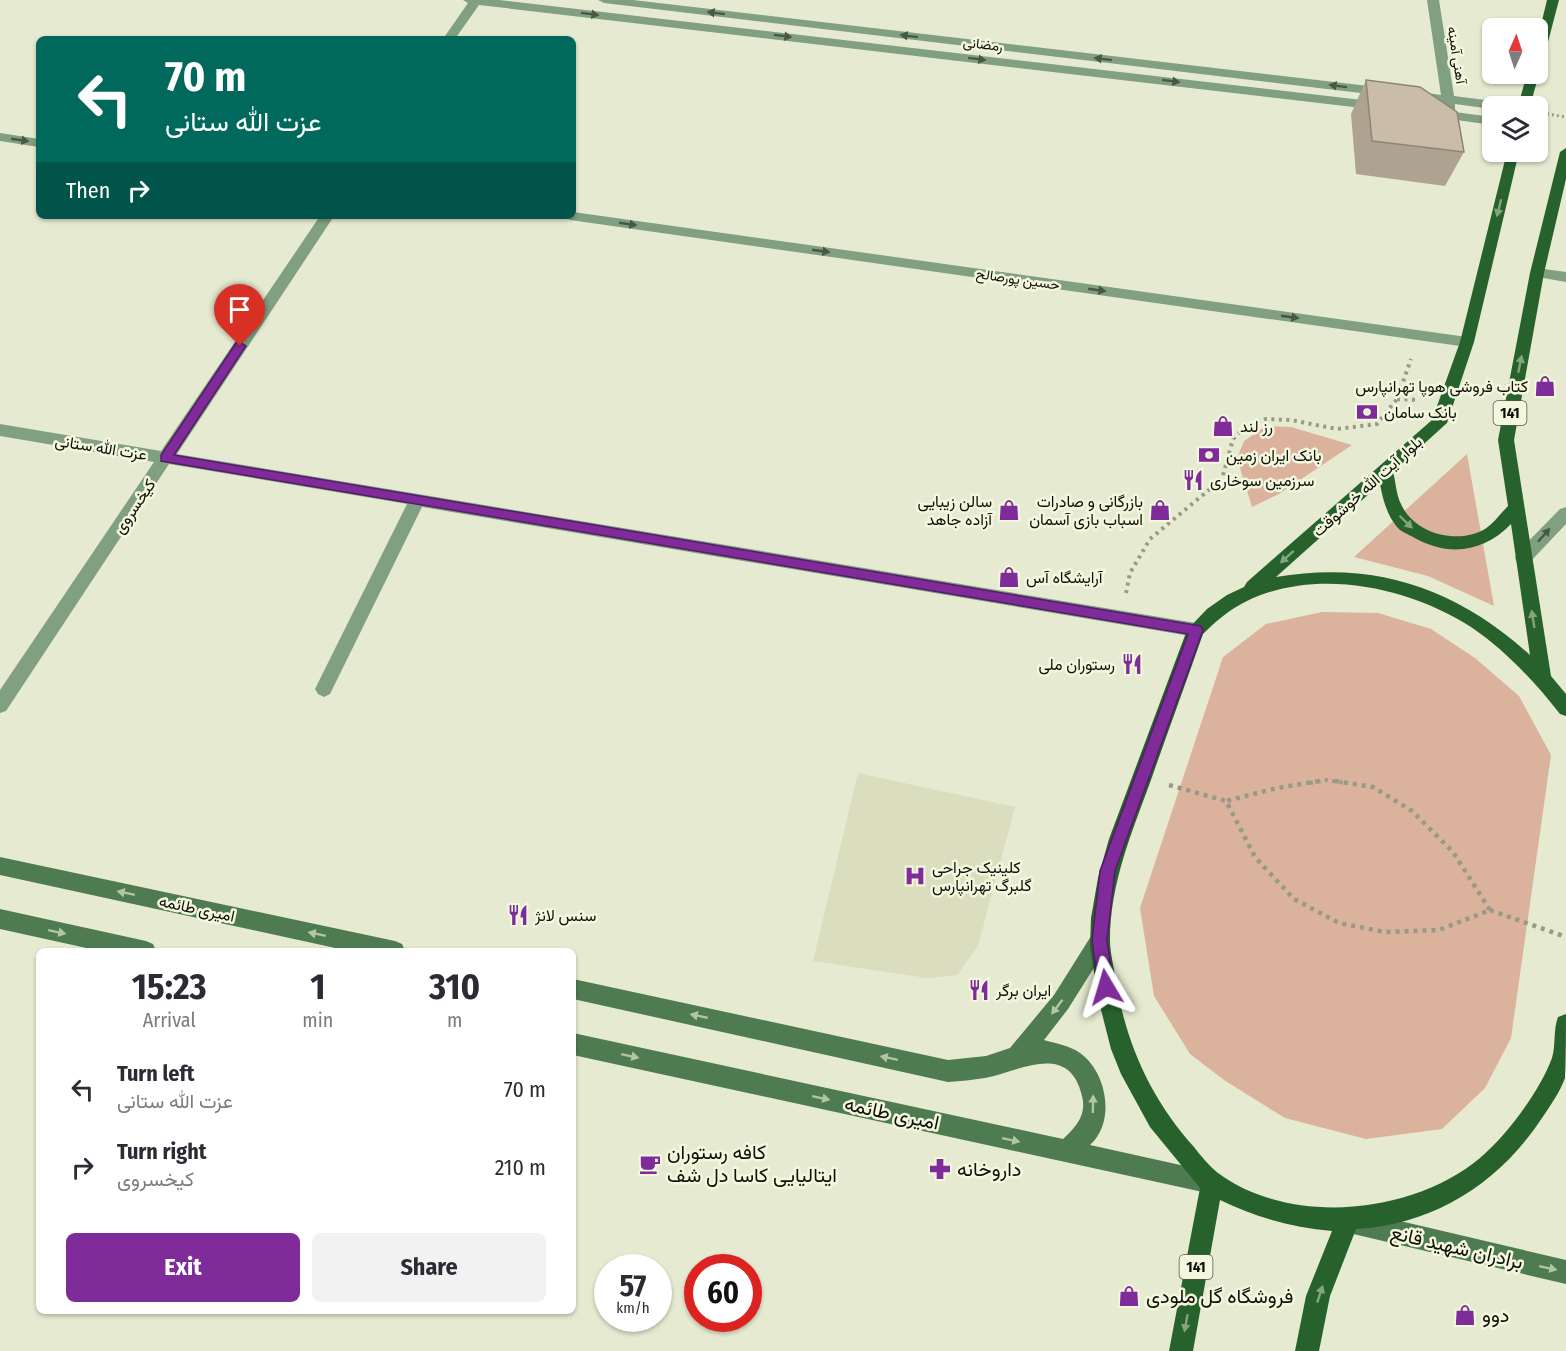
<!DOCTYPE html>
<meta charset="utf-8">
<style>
body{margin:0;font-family:"Fira Sans Condensed",Vazirmatn,sans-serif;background:#f2f2f3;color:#2b2b33;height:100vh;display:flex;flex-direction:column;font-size:22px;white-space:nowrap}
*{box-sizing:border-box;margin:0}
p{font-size:20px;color:#7c7c81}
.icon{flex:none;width:33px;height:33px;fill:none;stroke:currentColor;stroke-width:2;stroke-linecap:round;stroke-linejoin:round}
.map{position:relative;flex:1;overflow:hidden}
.panel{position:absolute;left:36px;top:948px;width:540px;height:366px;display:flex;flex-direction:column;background:#fff;border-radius:9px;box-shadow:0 2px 4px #0004}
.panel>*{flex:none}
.hud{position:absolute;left:36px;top:36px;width:540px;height:183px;border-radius:9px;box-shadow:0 2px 4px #0004;background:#00695c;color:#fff;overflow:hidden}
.needle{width:39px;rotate:3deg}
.controls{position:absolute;left:1482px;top:18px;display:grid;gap:12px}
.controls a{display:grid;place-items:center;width:66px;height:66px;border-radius:9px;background:#fff;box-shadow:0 2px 4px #0004;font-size:30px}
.speed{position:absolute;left:594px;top:1254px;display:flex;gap:12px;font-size:30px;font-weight:700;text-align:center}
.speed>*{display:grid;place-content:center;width:78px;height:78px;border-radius:50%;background:#fff;box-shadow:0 2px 4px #0004;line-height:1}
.speed small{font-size:15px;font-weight:400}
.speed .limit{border:9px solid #d22;background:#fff;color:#111}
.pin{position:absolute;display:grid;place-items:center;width:51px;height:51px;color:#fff;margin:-62px -26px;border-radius:50% 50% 50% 0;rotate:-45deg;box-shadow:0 0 6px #0007}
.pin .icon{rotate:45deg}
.me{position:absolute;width:66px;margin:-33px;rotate:353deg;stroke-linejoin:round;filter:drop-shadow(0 0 4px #0008)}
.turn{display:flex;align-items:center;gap:21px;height:126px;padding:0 30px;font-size:27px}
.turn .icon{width:78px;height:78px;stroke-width:2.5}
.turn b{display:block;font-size:42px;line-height:51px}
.then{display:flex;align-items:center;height:57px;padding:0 30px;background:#0003;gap:12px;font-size:22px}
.eta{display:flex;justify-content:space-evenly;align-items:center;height:102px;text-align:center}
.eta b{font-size:36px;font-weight:700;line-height:42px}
.primary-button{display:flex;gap:12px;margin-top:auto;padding:12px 30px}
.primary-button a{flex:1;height:69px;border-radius:9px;background:#7f2b9a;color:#fff;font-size:24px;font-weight:700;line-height:69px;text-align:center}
.primary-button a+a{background:#f2f2f3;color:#2b2b33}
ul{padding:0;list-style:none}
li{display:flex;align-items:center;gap:18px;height:78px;padding:0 30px}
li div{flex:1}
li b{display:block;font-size:22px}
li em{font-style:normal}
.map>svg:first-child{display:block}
.built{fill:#dadebe}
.green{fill:#dbb29c}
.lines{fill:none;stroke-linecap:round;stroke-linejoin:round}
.path-far2{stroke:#979a87;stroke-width:3;stroke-dasharray:2 3;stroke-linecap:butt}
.path-far1{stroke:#979a87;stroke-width:4;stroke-dasharray:3 4.5;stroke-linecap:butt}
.path{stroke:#979a87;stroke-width:4.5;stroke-dasharray:4 5;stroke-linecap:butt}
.street{fill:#819f81;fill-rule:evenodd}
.secondary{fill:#4e7c50;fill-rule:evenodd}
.primary{fill:#27622d;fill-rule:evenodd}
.wall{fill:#ada390}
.building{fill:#c9bda7;stroke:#8d8475;stroke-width:1.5}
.oneway{fill:#485844}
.oneway2{fill:#83a57d}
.oneway3{fill:#b1c6a5}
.route{fill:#7f2b9a;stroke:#531c64;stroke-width:1.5}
.labels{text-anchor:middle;stroke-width:5;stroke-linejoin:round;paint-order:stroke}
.far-street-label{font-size:14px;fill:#0f1008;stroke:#f3f7de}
.shield{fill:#f3f7de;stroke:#535548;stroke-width:1.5}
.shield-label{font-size:15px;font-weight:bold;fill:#0f1008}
.poi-label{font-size:16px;fill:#0f1008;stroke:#f3f7de;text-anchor:start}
.street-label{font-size:16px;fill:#0f1008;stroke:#f3f7de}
.near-street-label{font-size:20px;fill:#0f1008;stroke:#f3f7de}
.near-poi-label{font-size:20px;fill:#0f1008;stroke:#f3f7de;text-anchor:start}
</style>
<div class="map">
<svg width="1566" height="1351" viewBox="0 0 1566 1351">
<rect width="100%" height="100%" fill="#e6ead1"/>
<!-- built -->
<path class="built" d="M858,773L1015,807L978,946L957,975L927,978L813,961Z"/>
<!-- green -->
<g class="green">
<path d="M1266,426L1291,427L1352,445L1279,494L1252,507L1237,458L1244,441Z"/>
<path d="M1467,454L1494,606L1428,576L1354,557Z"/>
<path d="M1322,612L1378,613L1431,629L1475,658L1519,696L1551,755L1511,1038L1485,1088L1442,1129L1366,1139L1285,1118L1224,1080L1190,1054L1154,996L1140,908L1223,657L1266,624Z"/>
</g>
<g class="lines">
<!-- path-far2 -->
<path class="path-far2" d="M1547,114L1566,117"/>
<!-- path-far1 -->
<g class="path-far1">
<path d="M1397,399L1418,400"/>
<path d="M1126,593L1130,573L1150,539L1222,479L1233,439L1246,426L1266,419L1291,420L1337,429L1377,424L1397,399L1411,359"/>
<path d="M1310,783L1327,780L1345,783"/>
</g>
<!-- path -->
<g class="path">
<path d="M1319,781L1277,788L1226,801L1255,857L1294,899L1339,923L1385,932L1439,930L1490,910"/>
<path d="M1335,781L1373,787L1412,811L1453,852L1490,910"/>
<path d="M1169,785L1226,801"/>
<path d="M1490,910L1566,937"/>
</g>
<!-- street -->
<g class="street">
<path d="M463,0H499L1379,102L1385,106L1379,110L479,5L455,39H443L468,3Z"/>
<path d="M598,0H633L1386,88L1392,92L1386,96L604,3Z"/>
<path d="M1427,0H1439L1454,96L1501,102L1507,106H1492V109L1455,104V112L1492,117V125L1429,116L1427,113L1429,110L1444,111L1443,102L1413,99L1407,95L1413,91L1441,95Z"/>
<path d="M0,133L39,139V147L0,141Z"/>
<path d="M573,212L1467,337L1474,342L1467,347L570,220L563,216H573Z"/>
<path d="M320,216H334L177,454L1196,623L1202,625L1205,630L1202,635L1196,637L422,507L330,694L324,697L318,694L315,689L407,504L169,464L6,711L0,713V690L154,462L0,436V424L161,451Z"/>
<path d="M1537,268L1566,272V282L1532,276L1530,273Z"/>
<path d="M1566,507V524L1529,563L1523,565L1517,563L1515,558L1517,553L1560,509Z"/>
</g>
<!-- secondary -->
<g class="secondary">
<path d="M0,857L395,941L402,944L405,951H349L0,875Z"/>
<path d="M0,909L146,941L153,944L156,951H100L0,929Z"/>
<path d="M1100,930L1107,933L1110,940L1107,947L1068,1009L1044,1040C1054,1043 1071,1046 1080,1053C1107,1072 1116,1122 1090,1145L1212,1172L1220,1175L1223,1183L1220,1191L1212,1194L573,1055V1033L1063,1139C1076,1127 1087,1115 1082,1096C1069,1041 1020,1071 985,1078C973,1080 960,1081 948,1082L573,999V979L948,1060L986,1056L1010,1048L1054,995L1093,933Z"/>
<path d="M1349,1209L1566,1260V1284L1349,1233L1341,1229L1337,1221L1341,1213Z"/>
</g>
<!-- primary -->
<g class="primary">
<path d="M1547,0H1559L1544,57L1538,61V37Z"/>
<path d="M1538,72L1539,74L1530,106H1518L1527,74Z"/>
<path d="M1566,148V179L1544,273L1514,440L1551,676L1566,694V716L1560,714C1534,681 1505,650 1471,627C1409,587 1317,567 1247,601C1230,609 1216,621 1203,634C1186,683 1168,731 1151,780C1132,832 1110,883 1110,940C1110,953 1114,967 1116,981C1126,1044 1151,1099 1194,1147C1201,1156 1209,1166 1218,1173C1291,1227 1413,1214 1480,1158C1506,1136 1540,1091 1552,1058C1556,1045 1553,1030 1558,1017L1566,1014C1566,1031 1566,1063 1565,1078C1560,1092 1550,1106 1542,1118C1499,1183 1435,1224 1356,1229L1330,1296L1319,1351H1295L1306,1296L1332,1231C1292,1227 1257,1218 1220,1200L1193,1351H1169L1200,1188L1150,1127L1121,1074L1111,1049L1098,998L1090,947L1091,918L1098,878L1109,839L1187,630L1207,609L1227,595L1244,587L1247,582L1432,420L1460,342L1507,152H1519L1474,342L1447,423L1393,472C1396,482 1396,495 1401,504C1414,534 1458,545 1485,529C1493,524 1501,513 1508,506L1498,440L1530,273L1560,152ZM1380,484C1383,500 1387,515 1397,527C1401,532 1408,534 1413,537C1448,557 1483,553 1511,524L1530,655C1457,588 1374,560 1276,577Z"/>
</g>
</g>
<!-- wall -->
<path class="wall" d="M1366,80L1464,152L1445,186L1356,174L1351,114Z"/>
<!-- building -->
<path class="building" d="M1366,80L1420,87L1457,112L1464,152L1372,141Z"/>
<!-- one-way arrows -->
<defs><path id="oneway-solid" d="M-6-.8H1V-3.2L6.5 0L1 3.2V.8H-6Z" transform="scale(1.5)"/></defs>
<g class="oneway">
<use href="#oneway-solid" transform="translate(716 13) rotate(-173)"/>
<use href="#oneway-solid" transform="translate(590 14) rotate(7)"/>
<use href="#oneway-solid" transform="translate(783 36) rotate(7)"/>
<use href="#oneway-solid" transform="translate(909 36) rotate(-173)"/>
<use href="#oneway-solid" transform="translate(977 59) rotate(7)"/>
<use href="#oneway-solid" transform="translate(1103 59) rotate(-173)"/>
<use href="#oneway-solid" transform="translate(1171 81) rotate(7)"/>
<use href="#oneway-solid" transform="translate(1338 86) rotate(-173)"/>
<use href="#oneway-solid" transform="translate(20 140) rotate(8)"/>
<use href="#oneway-solid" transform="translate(628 224) rotate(8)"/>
<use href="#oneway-solid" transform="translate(821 251) rotate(8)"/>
<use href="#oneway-solid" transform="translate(1097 290) rotate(8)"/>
<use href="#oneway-solid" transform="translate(1290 317) rotate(8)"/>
<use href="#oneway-solid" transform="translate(1544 535) rotate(-48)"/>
</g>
<g class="oneway2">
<use href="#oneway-solid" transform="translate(1499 208) rotate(104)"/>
<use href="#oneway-solid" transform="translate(1520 364) rotate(-79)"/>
<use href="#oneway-solid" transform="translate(1406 522) rotate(44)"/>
<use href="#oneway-solid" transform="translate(1287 557) rotate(138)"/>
<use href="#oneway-solid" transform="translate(1533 619) rotate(-99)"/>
<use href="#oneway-solid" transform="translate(1320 1294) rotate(-72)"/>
<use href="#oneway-solid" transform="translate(1186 1323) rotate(100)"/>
</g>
<g class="oneway3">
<use href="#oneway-solid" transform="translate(126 893) rotate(-168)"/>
<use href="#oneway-solid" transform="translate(57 932) rotate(12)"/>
<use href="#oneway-solid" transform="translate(317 934) rotate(-168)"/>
<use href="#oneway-solid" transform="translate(1057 1007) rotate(127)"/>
<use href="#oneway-solid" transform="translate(699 1016) rotate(-168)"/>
<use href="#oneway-solid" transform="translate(630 1056) rotate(12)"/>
<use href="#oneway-solid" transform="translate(889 1058) rotate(-168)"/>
<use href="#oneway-solid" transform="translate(821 1098) rotate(12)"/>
<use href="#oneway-solid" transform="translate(1093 1104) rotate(-89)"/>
<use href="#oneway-solid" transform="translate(1011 1140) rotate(12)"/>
<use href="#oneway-solid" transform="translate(1548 1268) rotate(12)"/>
</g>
<!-- route -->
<path class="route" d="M240,342L246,346L174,455L1201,626L1203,630L1115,871L1107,940L1114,987L1111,993L1106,995L1100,993L1098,987L1092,940L1100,871L1188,634L161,461V455L236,343Z"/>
<!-- icons -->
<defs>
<symbol id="shop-bare" viewBox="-9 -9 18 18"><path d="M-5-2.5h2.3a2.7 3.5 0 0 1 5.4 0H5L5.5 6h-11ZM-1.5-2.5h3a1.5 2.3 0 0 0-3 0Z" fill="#7f2b9a" stroke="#f3f7de" stroke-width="2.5" paint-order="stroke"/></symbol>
<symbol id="bank-bare" viewBox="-9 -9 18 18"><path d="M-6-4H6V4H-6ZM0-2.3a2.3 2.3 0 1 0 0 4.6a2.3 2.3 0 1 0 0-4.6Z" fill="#7f2b9a" stroke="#f3f7de" stroke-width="2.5" paint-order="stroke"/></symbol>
<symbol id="restaurant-bare" viewBox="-9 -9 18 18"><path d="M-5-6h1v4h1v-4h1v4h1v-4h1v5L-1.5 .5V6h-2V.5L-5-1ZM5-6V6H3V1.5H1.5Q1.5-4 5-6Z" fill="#7f2b9a" stroke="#f3f7de" stroke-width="2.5" paint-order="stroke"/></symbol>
<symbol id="hospital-bare" viewBox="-9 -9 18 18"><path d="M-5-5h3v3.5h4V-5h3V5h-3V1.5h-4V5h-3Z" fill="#7f2b9a" stroke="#f3f7de" stroke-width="2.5" paint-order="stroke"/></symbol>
<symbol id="cafe-bare" viewBox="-9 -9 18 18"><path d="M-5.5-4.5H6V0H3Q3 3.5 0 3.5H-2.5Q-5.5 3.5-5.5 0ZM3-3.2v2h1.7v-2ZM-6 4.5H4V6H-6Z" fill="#7f2b9a" stroke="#f3f7de" stroke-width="2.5" paint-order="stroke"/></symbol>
<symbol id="pharmacy-bare" viewBox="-9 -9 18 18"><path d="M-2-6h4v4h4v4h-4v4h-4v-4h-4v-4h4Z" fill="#7f2b9a" stroke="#f3f7de" stroke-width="2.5" paint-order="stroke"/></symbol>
</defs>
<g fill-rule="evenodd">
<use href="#shop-bare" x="1530" y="371" width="30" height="30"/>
<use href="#bank-bare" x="1352" y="397" width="30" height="30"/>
<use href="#shop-bare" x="1208" y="411" width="30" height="30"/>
<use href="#bank-bare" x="1194" y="440" width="30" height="30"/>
<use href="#restaurant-bare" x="1178" y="465" width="30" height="30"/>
<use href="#shop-bare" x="994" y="495" width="30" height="30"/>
<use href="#shop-bare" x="1145" y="495" width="30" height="30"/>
<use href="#shop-bare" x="994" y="562" width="30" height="30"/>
<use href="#restaurant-bare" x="1117" y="649" width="30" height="30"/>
<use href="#hospital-bare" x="900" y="861" width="30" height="30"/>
<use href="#restaurant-bare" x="503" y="900" width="30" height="30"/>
<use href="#restaurant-bare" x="964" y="975" width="30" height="30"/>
<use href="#cafe-bare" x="635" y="1149" width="30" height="30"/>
<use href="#pharmacy-bare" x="925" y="1154" width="30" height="30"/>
<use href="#shop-bare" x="1114" y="1281" width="30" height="30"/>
<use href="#shop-bare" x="1450" y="1300" width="30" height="30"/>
</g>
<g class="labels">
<!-- far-street labels -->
<g class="far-street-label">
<text transform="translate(983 44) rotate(7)" y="5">رمضانی</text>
<text transform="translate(1457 55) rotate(81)" y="5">آهنی آمینه</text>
<text transform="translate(1018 279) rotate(8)" y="5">حسین پورصالح</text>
</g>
<!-- shield labels -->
<g class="shield">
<rect x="1493.5" y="401" width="33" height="24" rx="4.5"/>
<rect x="1179.5" y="1255" width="33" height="24" rx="4.5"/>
</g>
<g class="shield-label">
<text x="1510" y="418">141</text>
<text x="1196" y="1272">141</text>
</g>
<!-- poi labels -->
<g class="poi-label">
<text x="1528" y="392" text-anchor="end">کتاب فروشی هوپا تهرانپارس</text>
<text x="1384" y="418">بانک سامان</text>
<text x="1240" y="432">رز لند</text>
<text x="1226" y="461">بانک ایران زمین</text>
<text x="1210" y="486">سرزمين سوخاری</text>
<text x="992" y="507" text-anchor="end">سالن زیبایی<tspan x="992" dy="18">آزاده جاهد</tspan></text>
<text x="1143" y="507" text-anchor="end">بازرگانی و صادرات<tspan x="1143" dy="18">اسباب بازی آسمان</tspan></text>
<text x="1026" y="583">آرایشگاه آس</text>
<text x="1115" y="670" text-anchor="end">رستوران ملی</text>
<text x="932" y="873">کلینیک جراحی<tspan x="932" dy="18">گلبرگ تهرانپارس</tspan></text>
<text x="535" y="921">سنس لانژ</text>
<text x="996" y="996">ایران برگر</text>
</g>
<!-- street labels -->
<g class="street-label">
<text transform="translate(101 447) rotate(9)" y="6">عزت الله ستانی</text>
<text transform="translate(1367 486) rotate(-42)" y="6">بلوار آیت الله خوشوقت</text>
<text transform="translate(134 506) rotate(-56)" y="6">کیخسروی</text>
<text transform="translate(197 908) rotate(12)" y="6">امیری طائمه</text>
</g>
<!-- near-street labels -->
<g class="near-street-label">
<text transform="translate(892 1113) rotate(12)" y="7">امیری طائمه</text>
<text transform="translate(1457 1247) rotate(13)" y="7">برادران شهید قانع</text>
</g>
<!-- near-poi labels -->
<g class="near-poi-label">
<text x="667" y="1159">کافه رستوران<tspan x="667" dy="23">ایتالیایی کاسا دل شف</tspan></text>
<text x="957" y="1176">داروخانه</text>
<text x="1146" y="1303">فروشگاه گل ملودی</text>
<text x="1482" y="1322">دوو</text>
</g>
</g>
</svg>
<div class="controls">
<a><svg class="needle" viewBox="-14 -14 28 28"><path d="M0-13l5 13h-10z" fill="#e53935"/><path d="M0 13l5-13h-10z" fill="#7c7c81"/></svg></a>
<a><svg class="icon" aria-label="layers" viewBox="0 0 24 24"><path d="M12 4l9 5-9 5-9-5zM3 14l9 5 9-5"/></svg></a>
</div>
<div class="speed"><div>57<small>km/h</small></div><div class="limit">60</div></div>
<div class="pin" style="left:240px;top:346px;background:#d93025"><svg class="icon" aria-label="arrive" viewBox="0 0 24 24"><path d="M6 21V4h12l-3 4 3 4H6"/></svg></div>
<svg class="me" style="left:1106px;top:987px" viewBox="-20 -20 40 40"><path d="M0-17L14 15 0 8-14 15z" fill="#7f2b9a" stroke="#fff" stroke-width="4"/></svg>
<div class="hud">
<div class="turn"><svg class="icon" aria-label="left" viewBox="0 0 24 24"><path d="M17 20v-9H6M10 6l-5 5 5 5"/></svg><div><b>70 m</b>عزت الله ستانی</div></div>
<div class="then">Then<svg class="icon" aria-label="right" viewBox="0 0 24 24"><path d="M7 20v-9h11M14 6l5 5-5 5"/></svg></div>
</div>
<section class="panel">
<div class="eta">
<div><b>15:23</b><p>Arrival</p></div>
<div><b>1</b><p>min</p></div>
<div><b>310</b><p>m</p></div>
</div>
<ul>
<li><svg class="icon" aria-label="left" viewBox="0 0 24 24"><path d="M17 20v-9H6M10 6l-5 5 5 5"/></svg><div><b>Turn left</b><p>عزت الله ستانی</p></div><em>70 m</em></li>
<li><svg class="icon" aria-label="right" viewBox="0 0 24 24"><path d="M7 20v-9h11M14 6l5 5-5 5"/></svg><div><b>Turn right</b><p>کیخسروی</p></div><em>210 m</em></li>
</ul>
<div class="primary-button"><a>Exit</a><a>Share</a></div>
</section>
</div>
